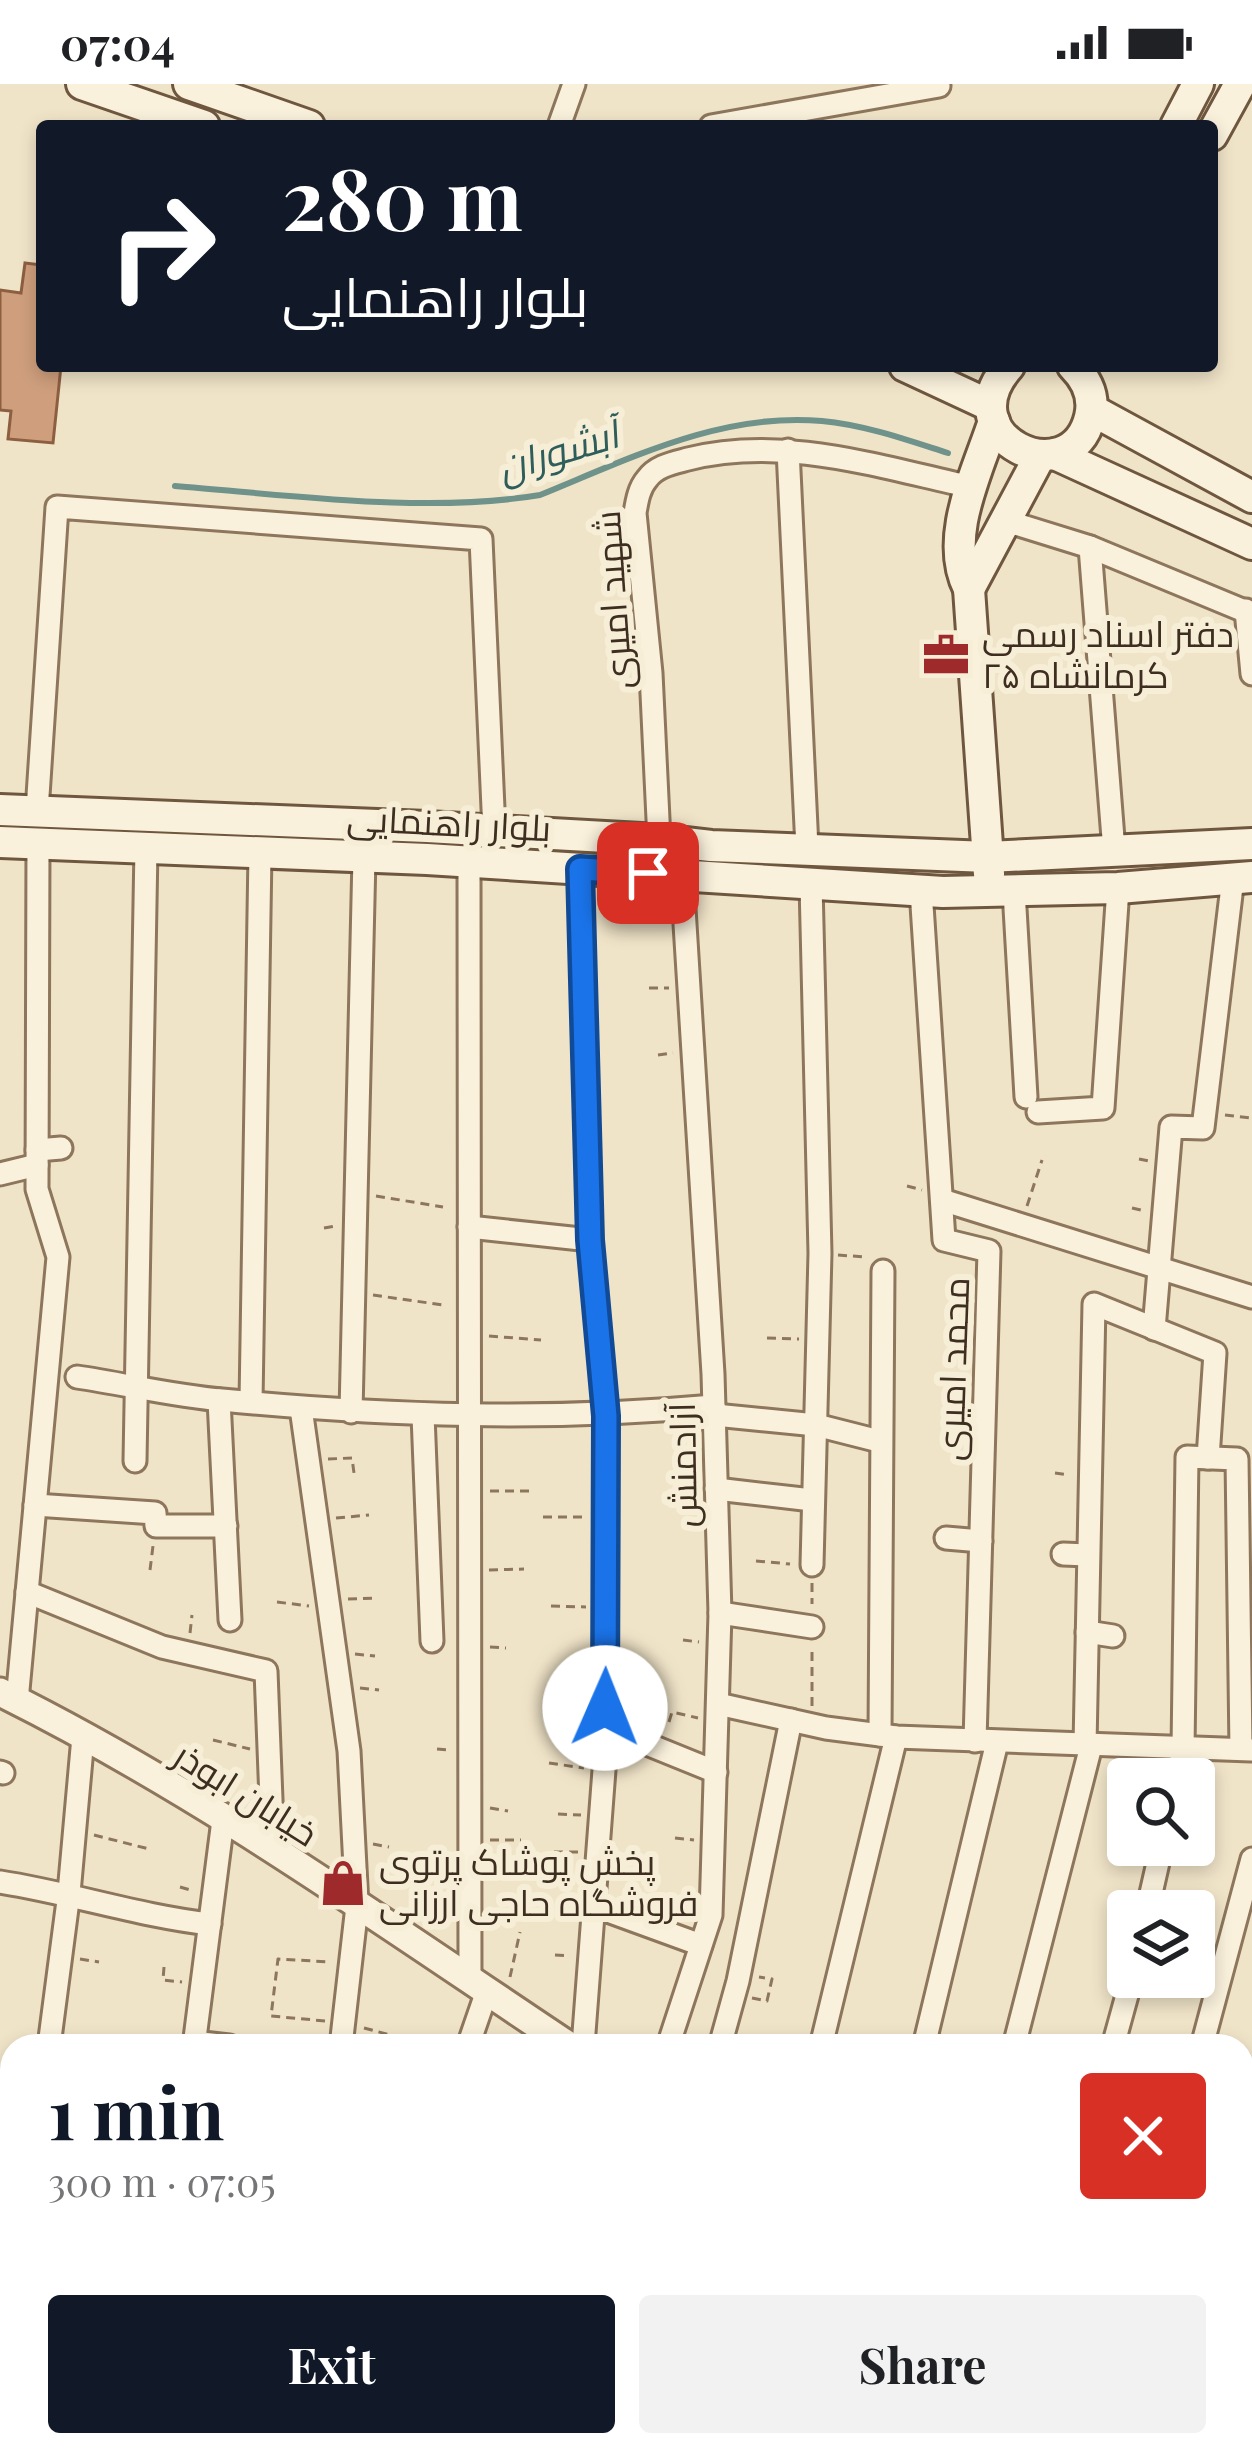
<!DOCTYPE html>
<meta charset="utf-8">
<style>
body{margin:0;font-family:"Playfair Display",Cairo,serif;background:#f2f2f2;color:#202124;height:100vh;display:flex;flex-direction:column;font-size:45px;white-space:nowrap}
*{box-sizing:border-box;margin:0}
p{font-size:39px;color:#757577}
.icon{flex:none;width:66px;height:66px;fill:none;stroke:currentColor;stroke-width:2;stroke-linecap:round;stroke-linejoin:round}
.map{position:relative;flex:1;overflow:hidden}
.side{position:absolute;left:0px;top:1950px;width:1254px;height:423px;display:flex;flex-direction:column;background:#fff;border-radius:36px 36px 0 0;box-shadow:0 6px 18px #0003}
.side>*{flex:none}
.top-card{position:absolute;left:36px;top:36px;width:1182px;height:252px;border-radius:12px;box-shadow:0 6px 18px #0003;background:#111827;color:#fff;overflow:hidden}
.controls{position:absolute;left:1107px;top:1674px;display:grid;gap:24px}
.controls a{display:grid;place-items:center;width:108px;height:108px;border-radius:12px;background:#fff;box-shadow:0 6px 18px #0003;font-size:60px}
.pin{position:absolute;display:grid;place-items:center;width:102px;height:102px;color:#fff;margin:-51px;border-radius:24px;box-shadow:0 6px 18px #0006}
.me{position:absolute;width:132px;margin:-66px;rotate:1deg;stroke-linejoin:round;filter:drop-shadow(0 0 9px #0008)}
.turn{display:flex;align-items:center;gap:42px;height:252px;padding:0 48px;font-size:54px}
.turn .icon{width:156px;height:156px;stroke-width:2.5}
.turn b{display:block;font-size:84px;line-height:102px}
.round{display:grid;place-items:center;flex:none;width:126px;height:126px;border-radius:12px;background:#f2f2f2}
.head{display:flex;align-items:center;justify-content:space-between;height:204px;padding:0 48px}
h1{font-size:72px;font-weight:700;line-height:90px;color:#111827}
.action{display:flex;gap:24px;margin-top:auto;padding:24px 48px}
.action a{flex:1;height:138px;border-radius:12px;background:#111827;color:#fff;font-size:48px;font-weight:700;line-height:138px;text-align:center}
.action a+a{background:#f2f2f2;color:#202124}
.status{display:flex;justify-content:space-between;align-items:center;height:84px;padding:0 60px;background:#fff;direction:ltr}
.status svg{height:33px;fill:currentColor}
.map>svg:first-child{display:block}
.lines{fill:none;stroke-linecap:round;stroke-linejoin:round}
.stream{stroke:#6f938a;stroke-width:6}
.building{fill:#cf9f7d;stroke:#8d5f41;stroke-width:3}
.minor-casing{stroke:#8d765c;stroke-width:27}
.tertiary-casing{stroke:#8d765c;stroke-width:33}
.secondary-casing{stroke:#6f573f;stroke-width:36}
.path{stroke:#8d765c;stroke-width:3;stroke-dasharray:9 6;stroke-linecap:butt}
.minor{stroke:#faf1dc;stroke-width:21}
.tertiary{stroke:#faf1dc;stroke-width:27}
.secondary{stroke:#faf1dc;stroke-width:30}
.route-casing{stroke:#114b97;stroke-width:30}
.route{stroke:#1a73e8;stroke-width:21}
.labels{text-anchor:middle;stroke-width:12;stroke-linejoin:round;paint-order:stroke}
.street-label{font-size:36px;fill:#3d2e20;stroke:#f7eed8}
.poi-label{font-size:36px;fill:#3d2e20;stroke:#f7eed8;text-anchor:start}
.water-label{font-size:39px;font-style:italic;fill:#2f5d5a;stroke:#f7eed8}
</style>
<div class="status"><b>07:04</b><svg viewBox="0 0 49 12"><path d="M0 12V9h3v3zM5 12V6h3v6zM10 12V3h3v9zM15 12V0h3v12zM26 1h20v11H26zM47 4h2v5h-2z"/></svg></div>
<div class="map">
<svg width="1252" height="2372" viewBox="0 0 1252 2372">
<rect width="100%" height="100%" fill="#f0e4c8"/>
<g class="lines">
<!-- stream -->
<path class="stream" d="M175,402C289,411 428,430 540,411C631,374 722,328 822,337C865,341 907,356 948,369"/>
</g>
<!-- building -->
<path class="building" d="M25,179L42,181V282H61L53,359L8,355L11,327L0,326V206L21,209Z"/>
<g class="lines">
<defs>
<g id="minor">
<path d="M559,42L574,0"/>
<path d="M711,42L939,2"/>
<path d="M788,366L807,764"/>
<path d="M1003,436L1090,463L1252,530"/>
<path d="M1090,463L1114,767"/>
<path d="M1246,526L1252,590"/>
<path d="M37,727L57,423L481,455L494,747"/>
<path d="M659,756L651,589L635,429C637,417 639,404 647,395C656,382 673,379 688,375C783,351 879,383 972,403"/>
<path d="M469,778L470,1896"/>
<path d="M580,785L590,1156L606,1332L605,1673L583,1962"/>
<path d="M811,800L820,1169L812,1481"/>
<path d="M921,806L944,1156L989,1167L975,1657"/>
<path d="M1014,807L1026,1013"/>
<path d="M1038,1028L1103,1024L1118,804"/>
<path d="M37,1066L61,1064"/>
<path d="M0,1090L37,1081"/>
<path d="M942,1116L1252,1213"/>
<path d="M469,1143L590,1156"/>
<path d="M1154,1245L1171,1043L1203,1044L1233,794"/>
<path d="M77,1293C125,1300 174,1312 222,1316C389,1332 547,1337 714,1322"/>
<path d="M219,1316L230,1536"/>
<path d="M251,1318L260,769"/>
<path d="M301,1324L349,1667L357,1822L341,1962"/>
<path d="M351,1328L364,773"/>
<path d="M423,1331L432,1557"/>
<path d="M715,1331L816,1341L879,1357"/>
<path d="M135,1377L146,764"/>
<path d="M716,1405L812,1416"/>
<path d="M35,1421L155,1429L156,1442H226"/>
<path d="M946,1454L981,1457"/>
<path d="M1063,1470L1088,1471"/>
<path d="M27,1508L162,1563L266,1587L273,1767"/>
<path d="M720,1529L812,1543"/>
<path d="M1087,1548L1113,1552"/>
<path d="M17,1617L58,1173L37,1105L38,760"/>
<path d="M718,1620L826,1644L896,1653L1251,1666"/>
<path d="M605,1643L716,1688"/>
<path d="M880,1651L883,1187"/>
<path d="M1085,1661L1094,1220L1215,1269L1208,1374"/>
<path d="M0,1688L3,1689"/>
<path d="M1177,1695L1183,1665L1187,1373L1237,1375L1241,1665"/>
<path d="M0,1798C71,1809 139,1832 210,1840"/>
<path d="M594,1822L701,1861"/>
<path d="M1147,1827L1162,1761"/>
<path d="M194,1958L229,1962"/>
<path d="M49,1962L69,1809L83,1653"/>
<path d="M194,1962L223,1736"/>
<path d="M468,1962L487,1907"/>
<path d="M668,1962L711,1831L720,1529L713,1290L682,792"/>
<path d="M720,1962L738,1897L791,1636"/>
<path d="M821,1962L896,1653"/>
<path d="M924,1962L997,1658"/>
<path d="M1014,1962L1091,1662"/>
<path d="M1113,1962L1132,1893"/>
<path d="M1202,1962L1252,1775"/>
<path d="M0,2089L12,2090"/>
<path d="M1242,2189L1252,2151"/>
<path d="M0,2330L12,2331"/>
<path d="M63,2372L65,2361"/>
<path d="M171,2372L172,2361"/>
<path d="M328,2372L332,2361"/>
<path d="M449,2372L453,2361"/>
<path d="M541,2372L545,2361"/>
<path d="M649,2372L653,2361"/>
<path d="M802,2372L806,2361"/>
<path d="M944,2372L947,2361"/>
<path d="M1092,2372L1096,2361"/>
<path d="M1187,2372L1190,2361"/>
</g>
<g id="tertiary">
<path d="M0,1608C200,1707 384,1839 569,1962"/>
<path d="M1147,2361L1168,2372"/>
</g>
<g id="secondary">
<path d="M82,0L204,42"/>
<path d="M189,0L309,42"/>
<path d="M1176,42L1198,0"/>
<path d="M1212,51L1240,0"/>
<path d="M905,282L991,322"/>
<path d="M1009,282C945,354 1071,412 1090,333C1095,313 1087,296 1073,282"/>
<path d="M1092,326L1252,413"/>
<path d="M1055,370L1252,460"/>
<path d="M969,505L1040,372"/>
<path d="M0,726L427,743L659,756L711,762L988,773L1252,760"/>
<path d="M0,758L427,775L943,808L1118,804L1252,793"/>
<path d="M989,790L969,505C943,454 977,389 994,337"/>
</g>
</defs>
<!-- minor casing -->
<use href="#minor" class="minor-casing"/>
<!-- tertiary casing -->
<use href="#tertiary" class="tertiary-casing"/>
<!-- secondary casing -->
<use href="#secondary" class="secondary-casing"/>
<!-- path -->
<g class="path">
<path d="M649,904H669"/>
<path d="M658,971L673,969"/>
<path d="M1225,1031L1252,1034"/>
<path d="M1139,1075L1149,1077"/>
<path d="M907,1102L922,1106"/>
<path d="M376,1112L443,1123"/>
<path d="M1027,1122L1042,1076"/>
<path d="M1132,1124L1145,1127"/>
<path d="M324,1144L336,1142"/>
<path d="M838,1171L865,1173"/>
<path d="M373,1211L443,1221"/>
<path d="M489,1252L541,1256"/>
<path d="M767,1254L799,1255"/>
<path d="M949,1316L965,1315"/>
<path d="M951,1337H965"/>
<path d="M328,1375L352,1374L354,1389"/>
<path d="M1055,1389L1069,1391"/>
<path d="M490,1407H531"/>
<path d="M543,1433H586"/>
<path d="M336,1434L369,1431"/>
<path d="M756,1477L790,1480"/>
<path d="M150,1486L153,1462"/>
<path d="M489,1486L524,1485"/>
<path d="M812,1499V1520"/>
<path d="M348,1515L376,1514"/>
<path d="M277,1518L309,1522"/>
<path d="M551,1522L586,1523"/>
<path d="M190,1549L192,1531"/>
<path d="M683,1556L699,1558"/>
<path d="M490,1563L506,1564"/>
<path d="M355,1570L375,1572"/>
<path d="M360,1604L379,1606"/>
<path d="M559,1613L586,1619"/>
<path d="M812,1622V1565"/>
<path d="M669,1638L672,1628L698,1634"/>
<path d="M213,1656L250,1665"/>
<path d="M437,1665L450,1666"/>
<path d="M549,1679L584,1684"/>
<path d="M490,1724L508,1727"/>
<path d="M558,1730L581,1731"/>
<path d="M94,1751L149,1765"/>
<path d="M675,1754L694,1756"/>
<path d="M490,1756H521"/>
<path d="M373,1760L389,1763"/>
<path d="M554,1768H578"/>
<path d="M180,1803L194,1807"/>
<path d="M555,1871L570,1872"/>
<path d="M80,1875L99,1878"/>
<path d="M164,1883L163,1896L182,1898"/>
<path d="M510,1893L520,1848"/>
<path d="M752,1914L767,1917L772,1895L759,1893"/>
<path d="M325,1937L271,1932L278,1875L331,1878"/>
<path d="M364,1944L394,1952"/>
<path d="M154,1952L175,1955"/>
<path d="M69,1958L90,1962"/>
<path d="M675,2364L695,2371"/>
</g>
<!-- minor -->
<use href="#minor" class="minor"/>
<!-- tertiary -->
<use href="#tertiary" class="tertiary"/>
<!-- secondary -->
<use href="#secondary" class="secondary"/>
</g>
<g class="lines">
<defs>
<path id="route" d="M605,1624L606,1332L590,1156L580,785L648,789"/>
</defs>
<!-- route casing -->
<use href="#route" class="route-casing"/>
<!-- route -->
<use href="#route" class="route"/>
</g>
<!-- icons -->
<defs>
<symbol id="office-bare" viewBox="-9 -9 18 18"><path d="M-6-3h4V-5.5h4V-3h4V5H-6ZM-1-4.5V-3h2v-1.5ZM-6 0V1H6V0Z" fill="#9e2a2b" stroke="#f7eed8" stroke-width="2.5" paint-order="stroke"/></symbol>
<symbol id="shop-bare" viewBox="-9 -9 18 18"><path d="M-5-2.5h2.3a2.7 3.5 0 0 1 5.4 0H5L5.5 6h-11ZM-1.5-2.5h3a1.5 2.3 0 0 0-3 0Z" fill="#9e2a2b" stroke="#f7eed8" stroke-width="2.5" paint-order="stroke"/></symbol>
</defs>
<g fill-rule="evenodd">
<use href="#office-bare" x="913" y="538" width="66" height="66"/>
<use href="#shop-bare" x="310" y="1766" width="66" height="66"/>
</g>
<g class="labels">
<!-- street labels -->
<g class="street-label">
<text transform="translate(613 516) rotate(-94)" y="13">شهید امیری</text>
<text transform="translate(449 739) rotate(3)" y="13">بلوار راهنمایی</text>
<text transform="translate(953 1285) rotate(-88)" y="13">محمد امیری</text>
<text transform="translate(683 1381) rotate(-91)" y="13">آزادمنش</text>
<text transform="translate(246 1710) rotate(32)" y="13">خیابان ابوذر</text>
</g>
<!-- poi labels -->
<g class="poi-label">
<text x="982" y="563">دفتر اسناد رسمی<tspan x="982" dy="41">۲۵ کرمانشاه</tspan></text>
<text x="379" y="1791">پخش پوشاک پرتوی<tspan x="379" dy="41">فروشگاه حاجی ارزانی</tspan></text>
</g>
<!-- water labels -->
<g class="water-label">
<text transform="translate(558 367) rotate(-17)" y="14">آبشوران</text>
</g>
</g>
</svg>
<div class="controls">
<a><svg class="icon" aria-label="search" viewBox="0 0 24 24"><circle cx="10" cy="10" r="6"/><path d="M15 15l6 6"/></svg></a>
<a><svg class="icon" aria-label="layers" viewBox="0 0 24 24"><path d="M12 4l9 5-9 5-9-5zM3 14l9 5 9-5"/></svg></a>
</div>
<div class="pin" style="left:648px;top:789px;background:#d93025"><svg class="icon" aria-label="arrive" viewBox="0 0 24 24"><path d="M6 21V4h12l-3 4 3 4H6"/></svg></div>
<svg class="me" style="left:605px;top:1624px" viewBox="-20 -20 40 40"><circle r="19" fill="#fff"/><path d="M0-13L10 11 0 6-10 11z" fill="#1a73e8"/></svg>
<div class="top-card">
<div class="turn"><svg class="icon" aria-label="right" viewBox="0 0 24 24"><path d="M7 20v-9h11M14 6l5 5-5 5"/></svg><div><b>280 m</b>بلوار راهنمایی</div></div>
</div>
<section class="side">
<div class="head"><div><h1>1 min</h1><p>300 m · 07:05</p></div><a class="round" style="background:#d93025;color:#fff"><svg class="icon" aria-label="close" viewBox="0 0 24 24"><path d="M6 6l12 12M18 6L6 18"/></svg></a></div>
<div class="action"><a>Exit</a><a>Share</a></div>
</section>
</div>
